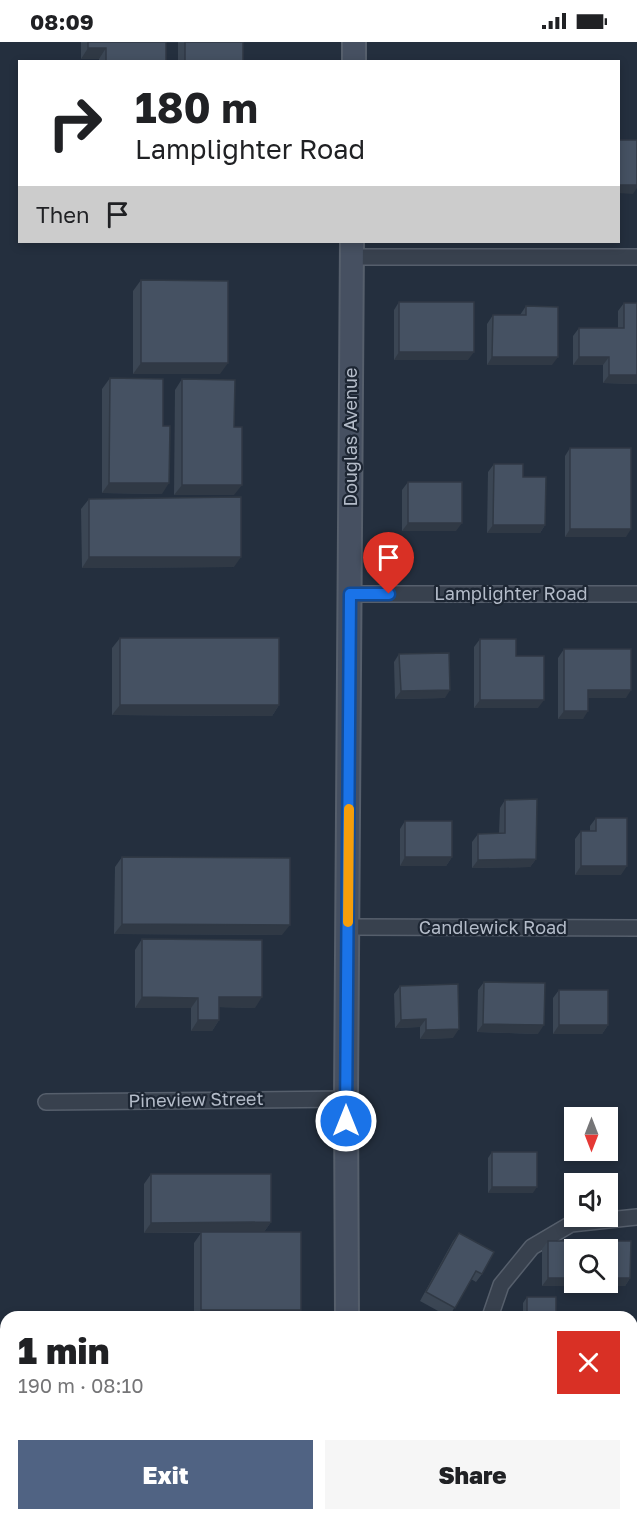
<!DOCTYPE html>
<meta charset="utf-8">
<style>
body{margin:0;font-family:"Golos Text",sans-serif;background:#f6f6f6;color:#202124;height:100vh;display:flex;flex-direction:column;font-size:22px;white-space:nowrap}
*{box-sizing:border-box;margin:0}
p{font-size:20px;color:#757577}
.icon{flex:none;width:33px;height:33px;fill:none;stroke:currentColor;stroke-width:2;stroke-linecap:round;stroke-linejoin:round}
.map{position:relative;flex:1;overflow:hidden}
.details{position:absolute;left:0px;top:1269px;width:638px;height:210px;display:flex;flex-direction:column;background:#fff;border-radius:18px 18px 0 0;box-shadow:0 3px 9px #0003}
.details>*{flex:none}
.hud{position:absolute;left:18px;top:18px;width:602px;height:183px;border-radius:0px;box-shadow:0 3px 9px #0003;background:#fff;color:#202124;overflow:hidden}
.needle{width:39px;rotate:180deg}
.tools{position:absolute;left:564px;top:1065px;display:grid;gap:12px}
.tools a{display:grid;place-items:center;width:54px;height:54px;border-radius:0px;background:#fff;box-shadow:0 3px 9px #0003;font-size:30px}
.pin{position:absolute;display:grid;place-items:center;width:51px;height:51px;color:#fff;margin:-62px -26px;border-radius:50% 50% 50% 0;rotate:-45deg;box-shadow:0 0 6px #0007}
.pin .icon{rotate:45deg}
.me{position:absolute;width:66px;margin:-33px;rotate:0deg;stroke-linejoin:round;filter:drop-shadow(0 0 4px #0008)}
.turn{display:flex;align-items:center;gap:21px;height:126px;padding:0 18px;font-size:27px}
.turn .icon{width:78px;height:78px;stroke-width:2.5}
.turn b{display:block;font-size:42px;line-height:51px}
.then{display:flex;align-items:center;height:57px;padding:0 18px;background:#0003;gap:12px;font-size:22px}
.round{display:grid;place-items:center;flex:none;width:63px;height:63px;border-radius:0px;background:#f6f6f6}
.headline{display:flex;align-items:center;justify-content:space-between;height:102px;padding:0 18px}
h1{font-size:36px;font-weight:800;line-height:45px}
.primary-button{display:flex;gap:12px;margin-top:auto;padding:12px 18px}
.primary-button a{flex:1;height:69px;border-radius:0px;background:#506383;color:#fff;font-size:24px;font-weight:800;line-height:69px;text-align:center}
.primary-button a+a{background:#f6f6f6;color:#202124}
.status{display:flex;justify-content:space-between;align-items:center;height:42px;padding:0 30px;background:#fff;direction:ltr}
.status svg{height:16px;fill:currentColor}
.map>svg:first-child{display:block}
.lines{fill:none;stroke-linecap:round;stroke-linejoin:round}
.street-casing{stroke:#565f6c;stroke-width:18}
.secondary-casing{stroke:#565f6c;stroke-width:26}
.street{stroke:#38414e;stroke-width:15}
.secondary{stroke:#465061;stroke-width:22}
.wall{fill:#3b4654}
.shaded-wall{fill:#303945}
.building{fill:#455162;stroke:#303945;stroke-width:1.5}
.route-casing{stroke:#114b97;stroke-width:15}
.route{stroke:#1a73e8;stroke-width:10}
.slow{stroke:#f59e0b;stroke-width:10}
.labels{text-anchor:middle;stroke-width:4.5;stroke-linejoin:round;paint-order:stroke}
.street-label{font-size:18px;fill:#b4bcc9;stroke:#1d2633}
</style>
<div class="status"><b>08:09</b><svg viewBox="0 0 49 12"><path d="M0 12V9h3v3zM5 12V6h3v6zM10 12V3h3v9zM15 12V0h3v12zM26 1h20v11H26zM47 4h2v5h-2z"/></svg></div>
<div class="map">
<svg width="637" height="1479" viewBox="0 0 637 1479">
<rect width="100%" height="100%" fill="#242f3e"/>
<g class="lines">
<defs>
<g id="street">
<path d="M353,215H637"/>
<path d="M350,552H637"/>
<path d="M348,885L637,886"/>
<path d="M46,1060L346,1057"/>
<path d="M490,1275L501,1243L532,1205L571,1182L637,1175"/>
<path d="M632,1408H637"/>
<path d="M632,1446L637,1448"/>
<path d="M511,1479L516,1473"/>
</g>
<g id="secondary">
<path d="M354,20V0"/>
<path d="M347,1275L346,1057L352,200"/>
<path d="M345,1479V1473"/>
</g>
</defs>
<!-- street casing -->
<use href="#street" class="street-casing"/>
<!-- secondary casing -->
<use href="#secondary" class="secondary-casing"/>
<!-- street -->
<use href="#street" class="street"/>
<!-- secondary -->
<use href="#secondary" class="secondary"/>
</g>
<!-- wall -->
<g class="wall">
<path d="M81,0H166V20H99V17H81Z"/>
<rect x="178" y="0" width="65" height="20"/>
<path d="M141,238L220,332H133V249Z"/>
<path d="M399,260L468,318H394V268Z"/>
<path d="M624,261L637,342L603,341V323H573V294L579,286H618V269Z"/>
<path d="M526,264L552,323H487V282L493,273H520Z"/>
<path d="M110,336L162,452L102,451V347Z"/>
<path d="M182,337L234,453H174L175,348Z"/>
<path d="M570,406L626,495H565V414Z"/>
<path d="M494,422L523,435L545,483L540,491H487L488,430Z"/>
<path d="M408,440L456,489H402V448Z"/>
<path d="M89,457L234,525L82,526L81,467Z"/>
<path d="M120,596L279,663L272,674L112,673V606Z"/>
<path d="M480,597L516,614L538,666H474V605Z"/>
<path d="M564,607L626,656H588L583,677H558V616Z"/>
<path d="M399,612L445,656L395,657L394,620Z"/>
<path d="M505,758L536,817L530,825L472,826V800L478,792L499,791L500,766Z"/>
<path d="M596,776L621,833H575V797L581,789H590V784Z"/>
<path d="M405,779L452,815L446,824H400V787Z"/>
<path d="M122,815L282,893L114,892L115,825Z"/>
<path d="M142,897L255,966L219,965V978L212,989H191V966H135V908Z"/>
<path d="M484,940L538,992L477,990L478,948Z"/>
<path d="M400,944L453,996L420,997V985L395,986L394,952Z"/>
<path d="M559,948L608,983L602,992H553V956Z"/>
<path d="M492,1110L533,1151H488V1116Z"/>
<path d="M151,1132L271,1180L264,1190L301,1268L296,1275H194V1201L201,1191H144V1142Z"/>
<path d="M459,1191L482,1232L476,1240L471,1237L449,1275L420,1259L453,1199Z"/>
<path d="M548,1199L630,1236L625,1244H542V1207Z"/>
<path d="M527,1255L556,1275H523V1261Z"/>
</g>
<!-- shaded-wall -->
<g class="shaded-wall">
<path d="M88,6H106L99,17H81Z"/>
<path d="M618,143H637V146L633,152L618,151Z"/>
<path d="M399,310H474L468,318H394Z"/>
<path d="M492,315H558L552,323H487Z"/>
<path d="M579,315H609L603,323H573Z"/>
<path d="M141,321H228L220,332H133Z"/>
<path d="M609,333H637V342L603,341Z"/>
<path d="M109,441H169L162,452L102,451Z"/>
<path d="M182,443H242L234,453H174Z"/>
<path d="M408,481H462L456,489H402Z"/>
<path d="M493,483H545L540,491H487Z"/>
<path d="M570,487H631L626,495H565Z"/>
<path d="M89,515H241L234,525L82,526Z"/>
<path d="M450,648L445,656L395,657L401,649Z"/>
<path d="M588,648H631L626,656H583Z"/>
<path d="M480,658H544L538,666H474Z"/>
<path d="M120,663H279L272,674L112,673Z"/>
<path d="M564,669H588L583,677H558Z"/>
<path d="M405,815H452L446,824H400Z"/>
<path d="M536,817L530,825L472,826L478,818Z"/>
<path d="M581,824H627L621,833H575Z"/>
<path d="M122,882L290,883L282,893L114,892Z"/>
<path d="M142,955L198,956L191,966H135Z"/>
<path d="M219,955H262L255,966L212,965Z"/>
<path d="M426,977L420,985L395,986L401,978Z"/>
<path d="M198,978H219L212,989H191Z"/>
<path d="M483,982L544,983L538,992L477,990Z"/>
<path d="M559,983H608L602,992H553Z"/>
<path d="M459,987L453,996L420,997L426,988Z"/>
<path d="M492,1145H537L533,1151H488Z"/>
<path d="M271,1180L264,1190L144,1191L151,1181Z"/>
<path d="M548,1236H574V1240H608V1236H630L625,1244H542Z"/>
<path d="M201,1268H301L296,1275H196Z"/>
</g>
<!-- building -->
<g class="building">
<path d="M88,0H166V20H106V6H88Z"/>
<rect x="185" y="0" width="58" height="20"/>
<rect x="618" y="98" width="19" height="45"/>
<path d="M141,238L228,239V321H141Z"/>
<rect x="399" y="260" width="75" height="50"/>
<path d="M624,261H637V333H609V315H579V286H624Z"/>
<path d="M526,264L558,265V315H492L493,273H526Z"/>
<path d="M110,336L163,337V384H170L169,441H109Z"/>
<path d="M182,337L235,338L234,385H242V443H182Z"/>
<rect x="570" y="406" width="61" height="81"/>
<path d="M494,422H523V435H546L545,483H493Z"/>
<rect x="408" y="440" width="54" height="41"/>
<path d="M241,455V515H89V457Z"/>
<rect x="120" y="596" width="159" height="67"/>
<path d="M480,597H516V614H544V658H480Z"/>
<path d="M564,607H631V648H588V669H564Z"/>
<path d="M449,611L450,648L401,649L399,612Z"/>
<path d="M537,757L536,817L478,818V792L505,791V758Z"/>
<path d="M596,776H627V824H581V789H596Z"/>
<rect x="405" y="779" width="47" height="36"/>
<path d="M122,815L290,816V883L122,882Z"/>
<path d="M142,897L262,898V955H219V978H198V956L142,955Z"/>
<path d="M484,940L545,941L544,983L483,982Z"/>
<path d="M458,942L459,987L426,988V977L401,978L400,944Z"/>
<rect x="559" y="948" width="49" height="35"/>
<rect x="492" y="1110" width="45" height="35"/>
<path d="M151,1132H271V1180L151,1181Z"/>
<rect x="201" y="1190" width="100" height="78"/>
<path d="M459,1191L494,1210L482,1232L476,1229L455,1266L426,1250Z"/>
<path d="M548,1199H631L630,1236H608V1208H574V1236H548Z"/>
<rect x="527" y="1255" width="29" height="20"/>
</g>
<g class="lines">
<defs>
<path id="route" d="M346,1079L350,552H389"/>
</defs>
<!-- route casing -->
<use href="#route" class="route-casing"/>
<!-- route -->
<use href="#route" class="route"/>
<!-- slow -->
<path class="slow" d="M348,880L349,767"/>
</g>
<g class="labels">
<!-- street labels -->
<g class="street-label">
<text transform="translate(351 395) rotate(-90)" y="6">Douglas Avenue</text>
<text x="511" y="558">Lamplighter Road</text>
<text x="493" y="892">Candlewick Road</text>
<text transform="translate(196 1058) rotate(-1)" y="6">Pineview Street</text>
</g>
</g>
</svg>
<div class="tools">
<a><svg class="needle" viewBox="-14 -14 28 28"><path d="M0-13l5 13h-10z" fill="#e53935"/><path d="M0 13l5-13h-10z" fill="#757577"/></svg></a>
<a><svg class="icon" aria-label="sound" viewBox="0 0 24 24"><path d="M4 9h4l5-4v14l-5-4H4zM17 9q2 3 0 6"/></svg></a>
<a><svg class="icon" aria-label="search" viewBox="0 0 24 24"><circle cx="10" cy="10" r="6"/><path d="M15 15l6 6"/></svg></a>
</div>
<div class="pin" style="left:389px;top:552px;background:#d93025"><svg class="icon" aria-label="arrive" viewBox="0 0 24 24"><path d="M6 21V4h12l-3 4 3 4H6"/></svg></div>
<svg class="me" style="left:346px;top:1079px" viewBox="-20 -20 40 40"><circle r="17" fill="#1a73e8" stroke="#fff" stroke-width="3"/><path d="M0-11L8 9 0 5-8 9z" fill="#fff"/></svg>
<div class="hud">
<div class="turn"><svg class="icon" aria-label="right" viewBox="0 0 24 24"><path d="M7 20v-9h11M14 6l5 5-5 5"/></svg><div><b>180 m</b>Lamplighter Road</div></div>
<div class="then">Then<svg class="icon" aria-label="arrive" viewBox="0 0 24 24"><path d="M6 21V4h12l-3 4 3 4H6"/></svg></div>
</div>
<section class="details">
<div class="headline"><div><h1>1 min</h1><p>190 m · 08:10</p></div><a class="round" style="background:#d93025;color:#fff"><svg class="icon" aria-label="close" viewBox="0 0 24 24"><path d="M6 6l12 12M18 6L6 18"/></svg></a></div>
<div class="primary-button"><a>Exit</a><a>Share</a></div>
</section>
</div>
